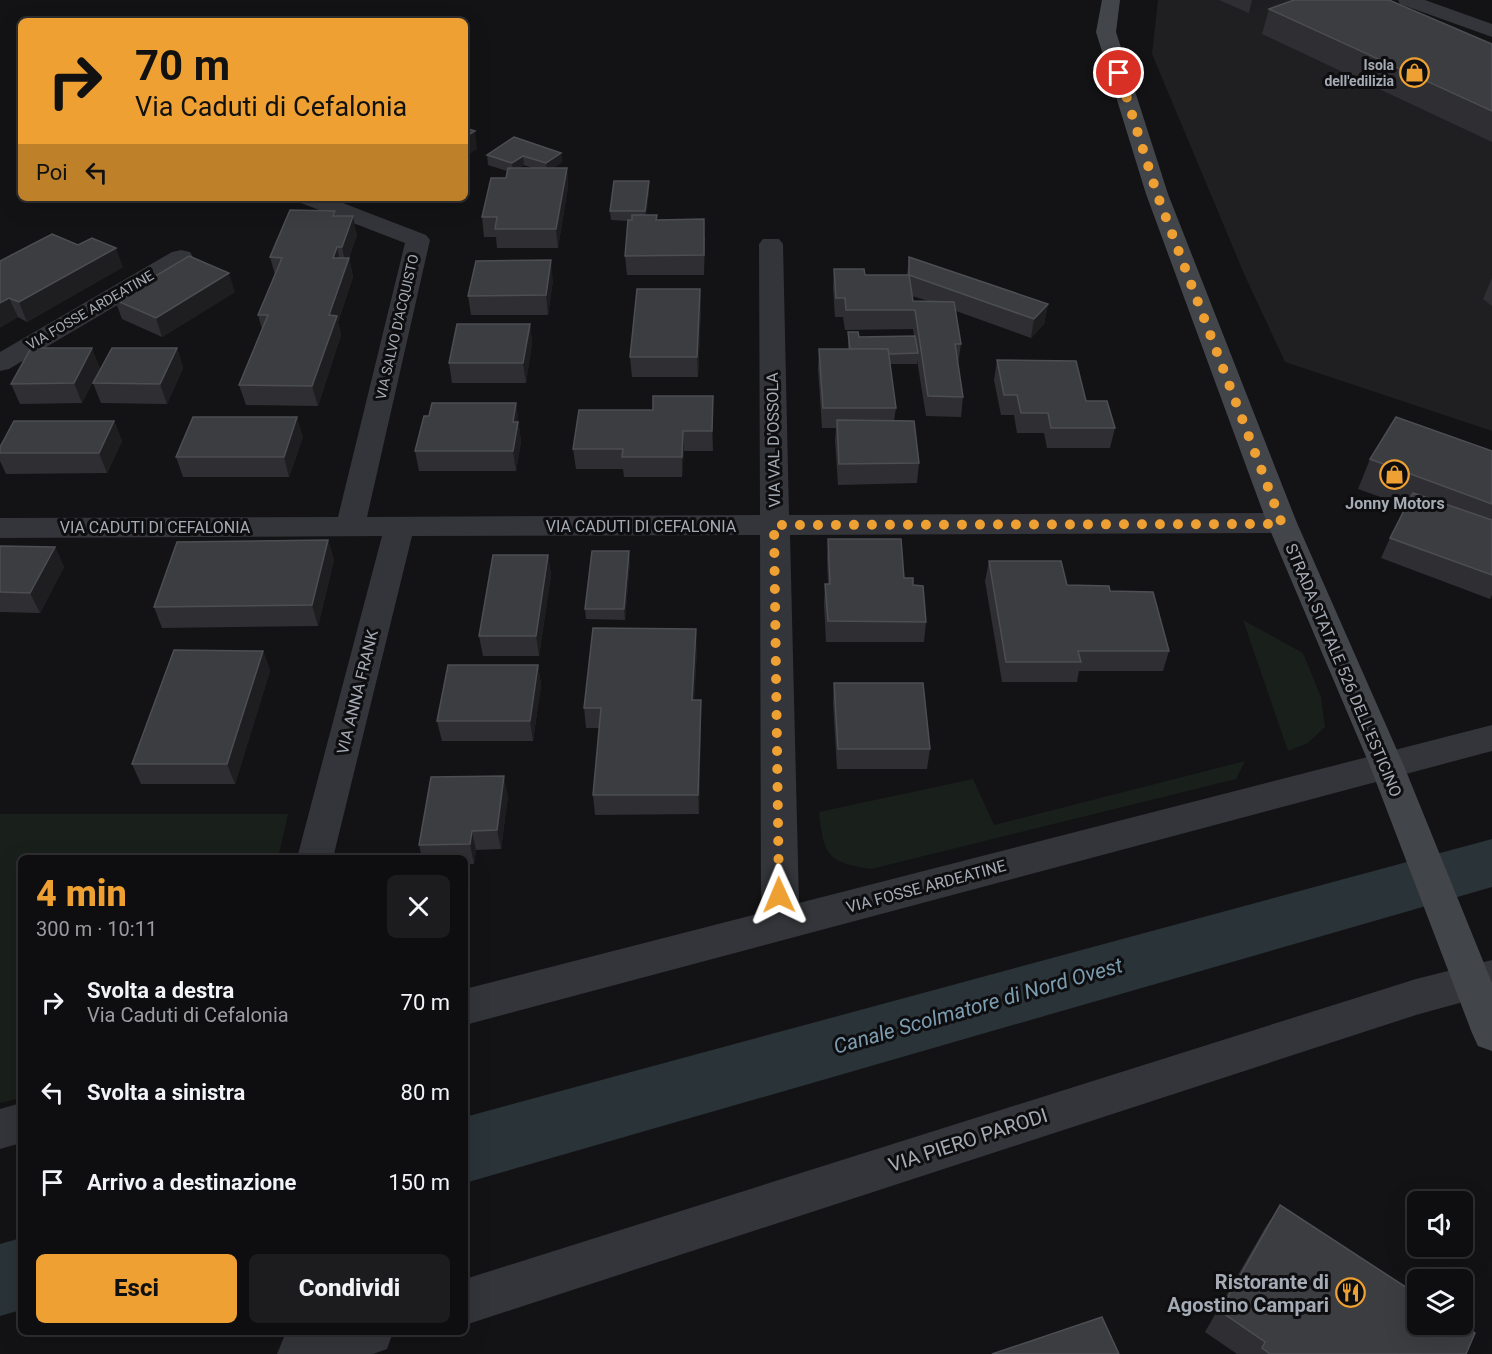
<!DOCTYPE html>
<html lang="it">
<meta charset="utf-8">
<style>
body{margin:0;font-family:Roboto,sans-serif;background:#1c1c1e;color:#f1f3f6;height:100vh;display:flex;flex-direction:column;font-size:22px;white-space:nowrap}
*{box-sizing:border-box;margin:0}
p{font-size:20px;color:#9b9c9f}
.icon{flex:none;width:33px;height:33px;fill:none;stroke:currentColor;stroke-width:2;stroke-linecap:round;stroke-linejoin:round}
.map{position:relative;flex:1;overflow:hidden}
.side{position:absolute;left:18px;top:855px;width:450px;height:480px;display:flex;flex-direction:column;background:#0e0e10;border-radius:9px;box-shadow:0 6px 24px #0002,0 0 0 2px #2e2e30}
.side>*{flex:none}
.hud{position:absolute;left:18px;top:18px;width:450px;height:183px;border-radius:9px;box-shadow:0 6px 24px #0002,0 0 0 2px #2e2e30;background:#eea032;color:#111;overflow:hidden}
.tools{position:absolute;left:1407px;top:1191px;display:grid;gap:12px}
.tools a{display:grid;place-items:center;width:66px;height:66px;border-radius:9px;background:#0e0e10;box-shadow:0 6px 24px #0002,0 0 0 2px #2e2e30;font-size:30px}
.pin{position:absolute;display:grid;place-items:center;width:51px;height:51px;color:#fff;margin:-26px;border:3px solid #fff;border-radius:50%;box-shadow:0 2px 6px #0007}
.me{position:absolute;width:66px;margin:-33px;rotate:359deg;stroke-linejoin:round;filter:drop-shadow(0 0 4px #0008)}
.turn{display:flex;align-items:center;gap:21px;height:126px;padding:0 18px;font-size:27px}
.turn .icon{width:78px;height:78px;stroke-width:2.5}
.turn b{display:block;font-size:42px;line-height:51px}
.then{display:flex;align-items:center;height:57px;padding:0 18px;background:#0003;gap:12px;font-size:22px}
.round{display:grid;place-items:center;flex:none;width:63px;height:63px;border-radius:9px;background:#1c1c1e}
.overview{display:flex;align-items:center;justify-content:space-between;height:102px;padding:0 18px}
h1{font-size:36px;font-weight:800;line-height:45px;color:#eea032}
.primary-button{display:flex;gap:12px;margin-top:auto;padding:12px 18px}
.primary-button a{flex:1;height:69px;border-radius:9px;background:#eea032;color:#111;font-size:24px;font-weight:800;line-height:69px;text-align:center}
.primary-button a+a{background:#1c1c1e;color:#f1f3f6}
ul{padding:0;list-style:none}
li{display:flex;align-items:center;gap:18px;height:90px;padding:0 18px}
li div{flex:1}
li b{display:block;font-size:22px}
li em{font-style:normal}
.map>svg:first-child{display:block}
.built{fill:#1f1f22}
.green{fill:#191f1a}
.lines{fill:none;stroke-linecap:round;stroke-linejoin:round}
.canal{fill:#2a3338;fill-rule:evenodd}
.street{fill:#34353a;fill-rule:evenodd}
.secondary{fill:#42454a;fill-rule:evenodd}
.wall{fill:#2f2f33;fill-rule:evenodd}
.shaded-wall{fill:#1e1e21}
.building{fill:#3c3d41;stroke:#4c4e53;stroke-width:1.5}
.route{stroke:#eea032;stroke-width:10;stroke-dasharray:0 18}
.labels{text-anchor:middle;stroke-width:6;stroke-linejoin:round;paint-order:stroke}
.far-poi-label{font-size:14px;font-weight:bold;fill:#a5abb5;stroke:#0e0e10;text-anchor:end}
.far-street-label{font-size:14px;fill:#a5abb5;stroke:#0e0e10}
.street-label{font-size:16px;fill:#a5abb5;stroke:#0e0e10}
.poi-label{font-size:16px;font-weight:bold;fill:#a5abb5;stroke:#0e0e10}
.near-street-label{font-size:20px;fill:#a5abb5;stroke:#0e0e10}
.near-poi-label{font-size:20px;font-weight:bold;fill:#a5abb5;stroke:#0e0e10;text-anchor:end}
.near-water-label{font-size:21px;font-style:italic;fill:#7c9cb0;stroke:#0e0e10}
</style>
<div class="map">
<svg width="1492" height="1354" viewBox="0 0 1492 1354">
<rect width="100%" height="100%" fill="#131315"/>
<!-- built -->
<path class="built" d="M1158,0H1332L1492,69V431L1285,362L1245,276L1152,54Z"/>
<!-- green -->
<g class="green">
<path d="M1243,620L1303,653L1321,697L1325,727L1308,743L1288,751Z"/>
<path d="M1245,761L1236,779L871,869C826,862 824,855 819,812L973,779L994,825Z"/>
<path d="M0,814H288L278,858H21V1098L0,1103Z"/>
</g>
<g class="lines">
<!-- canal -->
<g class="canal">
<path d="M1492,839V887L465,1183V1117Z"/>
<path d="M21,1238V1310L0,1316V1244Z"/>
</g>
<!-- street -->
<g class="street">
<path d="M1398,0H1425L1492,24V37L1400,4Z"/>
<path d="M298,198H330L426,235L430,240L367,517L760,515L759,244L763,239H779L783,244L789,515L1282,513L1293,516L1297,523L1293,530L1282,533L790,535L799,903L1492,725V751L465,1025V989L761,913L760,535L412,536L333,858H297L382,536L0,538V518L338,517L405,243L301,203Z"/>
<path d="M181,250L190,252L193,257L190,262L9,369L0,371V352L172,252Z"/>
<path d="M1492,960V994L1416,1015L465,1325V1279L1416,979Z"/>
<path d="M21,1103V1143L0,1149V1109Z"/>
<path d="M297,1332H393L387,1349L373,1354H277L284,1337Z"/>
</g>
<!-- secondary -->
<path class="secondary" d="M1102,0H1120L1116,32L1168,194L1297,523L1404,766L1492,983V1051L1478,1046L1472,1033L1370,766L1267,523L1146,194L1096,32Z"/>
</g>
<!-- wall -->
<g class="wall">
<path d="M1219,0H1282L1249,13Z"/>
<path d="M1269,9L1492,44V142L1262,34Z"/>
<path d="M561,153L562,162L553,168H567L568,187L558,248H497L496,237H484L482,217L506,178L507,171L488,165L487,155ZM524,165L533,168H519Z"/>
<path d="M649,191L646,215H657V220L705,238L704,275H627L625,256L628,221L611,220L610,211Z"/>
<path d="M335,211L336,216L357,235L349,258L353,277L338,322L341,335L318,406L246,405L239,385L262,329L258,315L275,275L270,257Z"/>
<path d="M909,257L1048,304L1044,324L1031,338L956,311L961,344L958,364L963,397L961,417L926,416L917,360V364H890L896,408L894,421L919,463L917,483L838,485L835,440L836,428H822L818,369L819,349H848V332L859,337L914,336L913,329L845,330L843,317H835L833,288L834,269L865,275H907ZM912,296L928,301H913Z"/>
<path d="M0,261L123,267L27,322L18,317L1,327L0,326Z"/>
<path d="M1492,278V306L1483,299Z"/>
<path d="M553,280L548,315H471L468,296Z"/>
<path d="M700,289L701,309L698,377H632L630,357Z"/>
<path d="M235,292L162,337L122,319L115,300Z"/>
<path d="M530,324L532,343L526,383H452L449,363Z"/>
<path d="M177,348L183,368L167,404L101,403L93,383Z"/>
<path d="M997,360L1086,401L1115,428L1110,448H1047L1044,433H1017L1014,415H1001L994,380Z"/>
<path d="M100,368L82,403L20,404L11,384Z"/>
<path d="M713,396V451H684L682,477H624L623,469H576L573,449L653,410Z"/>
<path d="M516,403L521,442L516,471H419L415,451L429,416Z"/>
<path d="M114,421L122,441L107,473L6,474L0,461V447Z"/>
<path d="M303,437L289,477H183L176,457Z"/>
<path d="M1492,451V595L1490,599L1381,558L1390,538L1406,506L1358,489L1370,459Z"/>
<path d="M828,539L904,578L913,585L926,622L924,642H826L824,605L825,584H828L827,559Z"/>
<path d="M328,540L334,560L318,626L162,628L154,607Z"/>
<path d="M0,546L55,547L64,567L40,613L0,612Z"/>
<path d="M548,555L551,575L539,656H483L479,636Z"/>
<path d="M630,561L625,620L586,619L585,609Z"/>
<path d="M989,561L1067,585L1110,591L1169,651L1163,671H1079L1077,682H1002L985,581Z"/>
<path d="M697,650L694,700H701V720L699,814L595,815L593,795L599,728H586L584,708Z"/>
<path d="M263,651L270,671L235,784H141L132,764Z"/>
<path d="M538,665L541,685L533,741H442L437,721Z"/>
<path d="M834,683L930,749L927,769H837L833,703Z"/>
<path d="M508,796L501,849L476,850L474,864H465V858H422L419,845Z"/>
<path d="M1280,1205L1466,1354H1237L1205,1332L1265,1228Z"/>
</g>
<!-- shaded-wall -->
<g class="shaded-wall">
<path d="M1252,0H1282L1249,13Z"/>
<path d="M475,131L477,149L465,157V137Z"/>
<path d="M561,153L562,162L547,173L546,163Z"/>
<path d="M523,156L524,165L513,173L512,163Z"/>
<path d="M567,168L568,187L558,248L556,229Z"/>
<path d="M649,181V191L646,221L645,211Z"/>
<path d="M353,216L357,235L346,266L342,247Z"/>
<path d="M337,247L341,266L333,258Z"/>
<path d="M116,248L123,267L27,322L19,302Z"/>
<path d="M349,258L353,277L338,322L341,335L318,406L312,386L329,315Z"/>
<path d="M551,260L553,280L548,315L546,295Z"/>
<path d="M229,273L235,292L162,337L156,318Z"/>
<path d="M700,289L701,309L698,377L697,357Z"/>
<path d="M9,298L18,317L1,327L0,325V303Z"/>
<path d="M1048,304L1044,324L1031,338L1034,319Z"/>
<path d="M530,324L532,343L526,383L523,363Z"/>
<path d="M92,348L100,368L82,403L74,383Z"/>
<path d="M177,348L183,368L167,404L160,384Z"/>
<path d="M713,396V451L712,431Z"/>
<path d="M516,403L521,442L516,471L513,451V422Z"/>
<path d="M297,417L303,437L289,477L284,457Z"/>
<path d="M114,421L122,441L107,473L99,453Z"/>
<path d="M683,431L684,451L682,477V457Z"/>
<path d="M328,540L334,560L318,626L312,605Z"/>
<path d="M55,547L64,567L40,613L30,593Z"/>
<path d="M629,551L630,561L625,620L624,609Z"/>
<path d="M548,555L551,575L539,656L536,636Z"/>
<path d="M696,629L697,650L693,720L692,700Z"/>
<path d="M263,651L270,671L235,784L227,764Z"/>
<path d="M538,665L541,685L533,741L530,721Z"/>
<path d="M701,700V720L699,814L698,795Z"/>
<path d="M504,776L508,796L501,849L497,830Z"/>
<path d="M472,831L476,850L474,864L470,844Z"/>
</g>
<!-- building -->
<g class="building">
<path d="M1294,0H1389L1492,44V111L1269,9Z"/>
<path d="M465,128L475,131L465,137Z"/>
<path d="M514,137L561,153L546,163L523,156L512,163L487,155Z"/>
<path d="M508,168H567L556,229H495L497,217H482L491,178H506Z"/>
<path d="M614,181H649L645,211H610Z"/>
<path d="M290,210L335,211L333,216H353L342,247H337L333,258H349L329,315L337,316L312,386L239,385L268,315H258L282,258L270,257Z"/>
<path d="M632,215H657L656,220L704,219V255L625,256L628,220H632Z"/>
<path d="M52,234L78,245L92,238L116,248L19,302L9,298L0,303V261Z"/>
<path d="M189,256L229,273L156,318L115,300Z"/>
<path d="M909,257L1048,304L1034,319L909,275Z"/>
<path d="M551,260L546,295L468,296L476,261Z"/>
<path d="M834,269H864L865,275H909L913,301L954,302L961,344H955L963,397L928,396L915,310H846L845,298H836Z"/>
<path d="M637,289H700L697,357H630Z"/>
<path d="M457,324H530L523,363H449Z"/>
<path d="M848,332H858L859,337L915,336L918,353L889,354L888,349H850Z"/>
<path d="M31,348H92L74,383L11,384Z"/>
<path d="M112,348H177L160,384L93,383Z"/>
<path d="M819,349H888L896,408H823Z"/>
<path d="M997,360L1076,361L1086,401H1107L1115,428H1051L1048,413H1021L1017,395H1004Z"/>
<path d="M653,396H713L712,431H683L682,457H622L623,449H573L579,410H653Z"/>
<path d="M432,403H516L513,422H518L513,451H415L424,416H429Z"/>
<path d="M193,417H297L284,457H176Z"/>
<path d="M1396,417L1492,451V504L1370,459Z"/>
<path d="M837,420L914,421L919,463L839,464Z"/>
<path d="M14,421H114L99,453H0V447Z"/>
<path d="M1413,493L1492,520V575L1390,538Z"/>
<path d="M828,539H901L904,578H913V585L923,586L926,622L828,621L825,584H830Z"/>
<path d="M328,540L312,605L154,607L177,542Z"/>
<path d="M0,546L55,547L30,593L0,592Z"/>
<path d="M592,551H629L624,609H585Z"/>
<path d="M493,555H548L536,636H479Z"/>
<path d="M989,561H1061L1067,585L1109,586L1110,591L1153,592L1169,651H1078L1081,662H1006Z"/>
<path d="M593,628L696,629L692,700H701L698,795H593L601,708H584Z"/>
<path d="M174,650L263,651L227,764H132Z"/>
<path d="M448,665H538L530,721H437Z"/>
<path d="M834,683H923L930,749H838Z"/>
<path d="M504,776L497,830L472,831L470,844L419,845L431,777Z"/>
<path d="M1280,1205L1418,1295V1324H1462L1475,1333L1466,1354H1270L1262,1348L1265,1342L1220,1311Z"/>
<path d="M1102,1317L1119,1354H992Z"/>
</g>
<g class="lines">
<!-- route -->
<path class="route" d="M779,895L774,525L1282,524L1157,194L1119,73"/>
</g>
<!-- icons -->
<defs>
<symbol id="shop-ring" viewBox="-11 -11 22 22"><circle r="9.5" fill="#0e0e10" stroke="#eea032" stroke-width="1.5"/><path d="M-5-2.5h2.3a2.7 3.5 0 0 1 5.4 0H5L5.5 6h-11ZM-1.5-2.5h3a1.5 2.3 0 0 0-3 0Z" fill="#eea032"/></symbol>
<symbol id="restaurant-ring" viewBox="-11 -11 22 22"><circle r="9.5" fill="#0e0e10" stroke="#eea032" stroke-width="1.5"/><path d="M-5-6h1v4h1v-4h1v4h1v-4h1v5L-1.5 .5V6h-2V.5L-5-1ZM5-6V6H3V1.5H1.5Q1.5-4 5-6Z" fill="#eea032"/></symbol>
</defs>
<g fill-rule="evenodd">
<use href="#shop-ring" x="1398" y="56" width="33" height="33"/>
<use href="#shop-ring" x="1378" y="458" width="33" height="33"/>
<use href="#restaurant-ring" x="1334" y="1276" width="33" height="33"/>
</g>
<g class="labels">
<!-- far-poi labels -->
<g class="far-poi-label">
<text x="1394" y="70">Isola<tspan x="1394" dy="16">dell'edilizia</tspan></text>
</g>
<!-- far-street labels -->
<g class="far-street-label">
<text transform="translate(90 310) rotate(-30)" y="5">VIA FOSSE ARDEATINE</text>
<text transform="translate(397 327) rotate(-77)" y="5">VIA SALVO D'ACQUISTO</text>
</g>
<!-- street labels -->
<g class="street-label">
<text transform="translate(773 440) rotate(-91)" y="6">VIA VAL D'OSSOLA</text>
<text x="641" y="532">VIA CADUTI DI CEFALONIA</text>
<text x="155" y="533">VIA CADUTI DI CEFALONIA</text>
<text transform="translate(1344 670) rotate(67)" y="6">STRADA STATALE 526 DELL'ESTICINO</text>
<text transform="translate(357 692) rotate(-76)" y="6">VIA ANNA FRANK</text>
<text transform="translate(926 886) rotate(-15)" y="6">VIA FOSSE ARDEATINE</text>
</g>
<!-- poi labels -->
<g class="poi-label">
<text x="1395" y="509">Jonny Motors</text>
</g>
<!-- near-street labels -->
<g class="near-street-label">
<text transform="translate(968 1140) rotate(-18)" y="7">VIA PIERO PARODI</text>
</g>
<!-- near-poi labels -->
<g class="near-poi-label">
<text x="1329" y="1289">Ristorante di<tspan x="1329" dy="23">Agostino Campari</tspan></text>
</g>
<!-- near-water labels -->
<g class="near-water-label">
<text transform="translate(978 1006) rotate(-16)" y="7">Canale Scolmatore di Nord Ovest</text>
</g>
</g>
</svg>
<div class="tools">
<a><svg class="icon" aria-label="sound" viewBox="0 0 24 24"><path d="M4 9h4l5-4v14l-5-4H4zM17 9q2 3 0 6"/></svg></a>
<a><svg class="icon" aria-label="layers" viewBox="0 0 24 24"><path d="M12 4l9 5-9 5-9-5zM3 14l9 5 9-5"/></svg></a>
</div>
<div class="pin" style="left:1119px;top:73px;background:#d93025"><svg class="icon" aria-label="arrive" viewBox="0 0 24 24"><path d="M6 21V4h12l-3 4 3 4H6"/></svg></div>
<svg class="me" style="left:779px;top:895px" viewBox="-20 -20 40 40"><path d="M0-17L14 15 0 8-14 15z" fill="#eea032" stroke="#fff" stroke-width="4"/></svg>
<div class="hud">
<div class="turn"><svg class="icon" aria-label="right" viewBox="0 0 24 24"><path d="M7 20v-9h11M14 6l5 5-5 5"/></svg><div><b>70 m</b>Via Caduti di Cefalonia</div></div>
<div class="then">Poi<svg class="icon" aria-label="left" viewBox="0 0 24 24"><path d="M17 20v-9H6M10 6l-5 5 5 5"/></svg></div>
</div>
<section class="side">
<div class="overview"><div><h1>4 min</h1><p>300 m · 10:11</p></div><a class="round"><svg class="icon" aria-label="close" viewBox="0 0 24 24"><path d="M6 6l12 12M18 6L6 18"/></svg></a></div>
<ul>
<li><svg class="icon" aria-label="right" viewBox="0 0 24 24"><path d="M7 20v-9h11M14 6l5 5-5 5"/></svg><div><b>Svolta a destra</b><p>Via Caduti di Cefalonia</p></div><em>70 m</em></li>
<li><svg class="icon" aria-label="left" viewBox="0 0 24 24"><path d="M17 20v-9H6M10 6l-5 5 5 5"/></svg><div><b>Svolta a sinistra</b></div><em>80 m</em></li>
<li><svg class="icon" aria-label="arrive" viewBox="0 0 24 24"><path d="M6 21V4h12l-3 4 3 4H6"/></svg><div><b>Arrivo a destinazione</b></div><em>150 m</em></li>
</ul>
<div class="primary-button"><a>Esci</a><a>Condividi</a></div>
</section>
</div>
